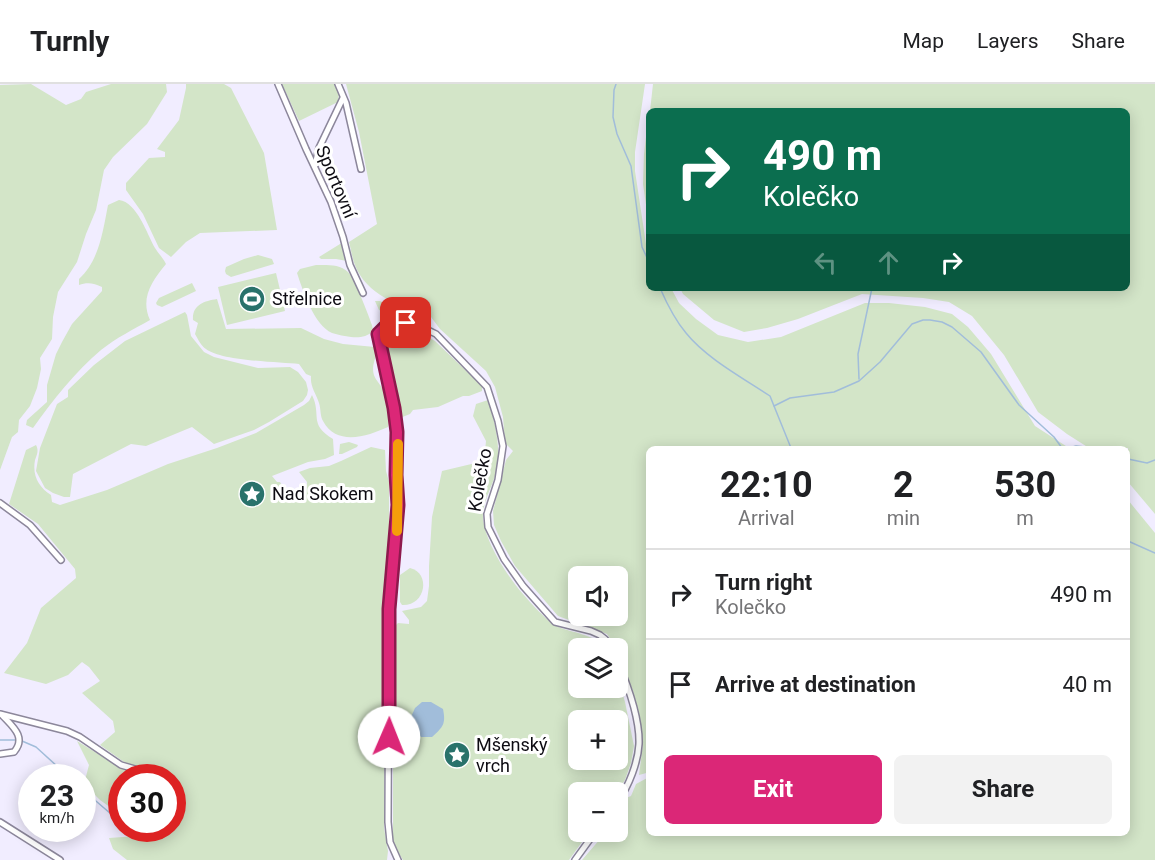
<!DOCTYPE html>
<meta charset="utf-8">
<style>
body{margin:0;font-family:Roboto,sans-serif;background:#f2f2f2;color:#202124;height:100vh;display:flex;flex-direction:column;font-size:22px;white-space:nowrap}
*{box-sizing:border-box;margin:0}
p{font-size:20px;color:#757577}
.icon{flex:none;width:33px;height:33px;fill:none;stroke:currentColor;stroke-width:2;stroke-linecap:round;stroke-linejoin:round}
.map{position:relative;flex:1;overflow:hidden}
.drawer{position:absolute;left:646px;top:362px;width:484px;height:390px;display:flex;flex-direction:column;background:#fff;border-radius:9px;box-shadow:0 3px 15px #0003}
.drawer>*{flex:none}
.guide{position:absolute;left:646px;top:24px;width:484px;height:183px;border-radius:9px;box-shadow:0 3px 15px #0003;background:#0b6e4f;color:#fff;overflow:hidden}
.fabs{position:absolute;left:568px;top:482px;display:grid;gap:12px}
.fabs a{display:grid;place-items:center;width:60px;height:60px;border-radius:9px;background:#fff;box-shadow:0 3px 15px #0003;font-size:30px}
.speed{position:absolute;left:18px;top:680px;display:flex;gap:12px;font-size:30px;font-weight:700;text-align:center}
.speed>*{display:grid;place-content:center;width:78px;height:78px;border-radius:50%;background:#fff;box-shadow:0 3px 15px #0003;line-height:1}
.speed small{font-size:15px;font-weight:400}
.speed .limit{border:9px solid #d22;background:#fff;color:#111}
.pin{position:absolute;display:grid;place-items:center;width:51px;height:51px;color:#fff;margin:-26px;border-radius:12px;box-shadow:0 3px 9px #0006}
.me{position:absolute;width:66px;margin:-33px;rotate:1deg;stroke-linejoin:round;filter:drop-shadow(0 0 4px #0008)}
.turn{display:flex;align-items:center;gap:21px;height:126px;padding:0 18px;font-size:27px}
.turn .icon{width:78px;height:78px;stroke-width:2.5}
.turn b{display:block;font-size:42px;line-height:51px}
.lanes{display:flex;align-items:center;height:57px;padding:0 18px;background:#0003;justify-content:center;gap:30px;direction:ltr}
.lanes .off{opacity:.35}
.eta{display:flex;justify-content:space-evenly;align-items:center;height:102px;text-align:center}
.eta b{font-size:36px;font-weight:700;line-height:42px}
.action{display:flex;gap:12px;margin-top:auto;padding:12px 18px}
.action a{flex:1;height:69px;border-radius:9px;background:#db2777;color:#fff;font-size:24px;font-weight:700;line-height:69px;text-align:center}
.action a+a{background:#f2f2f2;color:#202124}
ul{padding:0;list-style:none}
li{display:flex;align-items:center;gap:18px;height:90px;padding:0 18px;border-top:2px solid #e0e0e0}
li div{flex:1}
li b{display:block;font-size:22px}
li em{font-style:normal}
header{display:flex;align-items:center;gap:36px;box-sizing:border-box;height:84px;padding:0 30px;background:#fff;border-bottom:2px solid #e0e0e0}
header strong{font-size:28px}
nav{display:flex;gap:33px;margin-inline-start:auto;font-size:21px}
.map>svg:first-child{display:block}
.green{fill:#d3e5c8;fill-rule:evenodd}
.water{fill:#a1bdda}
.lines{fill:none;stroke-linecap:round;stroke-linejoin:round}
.stream{stroke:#a1bdda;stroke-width:1.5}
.minor-casing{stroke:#8c879b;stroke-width:8}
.minor{stroke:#fff;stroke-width:5}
.route-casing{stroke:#8e194d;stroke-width:15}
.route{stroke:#db2777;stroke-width:10}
.slow{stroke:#f59e0b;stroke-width:10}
.labels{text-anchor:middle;stroke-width:6;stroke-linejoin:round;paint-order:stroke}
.street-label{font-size:18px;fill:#0d0b12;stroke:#fff}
.poi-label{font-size:18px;fill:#0d0b12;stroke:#fff;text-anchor:start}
</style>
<header>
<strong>Turnly</strong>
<nav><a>Map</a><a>Layers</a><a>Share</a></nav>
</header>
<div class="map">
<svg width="1155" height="776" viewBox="0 0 1155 776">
<rect width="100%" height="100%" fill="#f1edff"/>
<!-- green -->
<g class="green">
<path d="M31,0L66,21L81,15L86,8L111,0H166L167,8L147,40L113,73L104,86L96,126L86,150L77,178L58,208L53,233L52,255L40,274L41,285L37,304L30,322L19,336L18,348L12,353L0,386V1Z"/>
<path d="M186,0H224L231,4L264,69L277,146L200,149L186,158L171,173L159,164L143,130L126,106V99L149,74L165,73V68L157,65L179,36L186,4Z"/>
<path d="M282,0H334L339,10L338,18L299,37Z"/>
<path d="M346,0H645L635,68V87L646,160L649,167L650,204H671L679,219L696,235L718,251L748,258L781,253L865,219H889L925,223L952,230L968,243L991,270L1035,342L1069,364H650V688L639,691L643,660L633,607L618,568V564H616L607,550L558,532L515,482L501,457L494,441L493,427L506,376L513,367L505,359L503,333L495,303L486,287L440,245L431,233H426C400,221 366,211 355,181C352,174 351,165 349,158L377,140L359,48ZM579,492H618V531H579Z"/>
<path d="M653,0H1155V430L1128,398V364H1089L1067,350L1038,328L1004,271L972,232L949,218L923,214L862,210L798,235L767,244L744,248L714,236L683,210L680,204H1128V27H650Z"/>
<path d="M649,27L650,141H649L643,100L644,70Z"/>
<path d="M119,116C137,118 147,150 155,164C158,169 163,174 166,180C152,197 140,214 150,236C134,245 116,254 101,266C75,288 53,316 33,344L26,341L27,336L47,318V301L56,270L62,258L72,240L102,207V203C94,199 87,198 79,201V195C99,177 103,147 108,121Z"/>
<path d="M340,160H342L347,177L336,175H321L319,173Z"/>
<path d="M258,171L272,175L274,180L231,193L226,190L225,187L226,183L244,175Z"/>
<path d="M316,181C327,181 340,180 348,188C355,195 368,230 372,241L373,247C367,253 359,254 351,253C345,252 338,251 332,249C314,241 303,207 297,189L300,185Z"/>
<path d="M276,189L285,227L227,241L218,203Z"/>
<path d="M192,199L196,207L162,223L157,221L156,219L159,214Z"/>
<path d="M217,215L226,245L301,244L324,255L343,260L375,263L377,269C367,295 378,293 388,314C392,323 390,334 388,343C368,352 337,363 323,337C320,332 321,325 319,319C316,309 310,303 311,292L306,290L299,280C279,278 221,277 206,265C201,262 198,255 195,250L198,239L193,236C192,221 204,217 217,215Z"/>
<path d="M375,217H380L419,236L417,237C404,232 392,231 379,226Z"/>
<path d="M185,228L187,231L191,252L204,268L214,273L258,284L290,283L298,288L306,298L308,306L307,311L303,317L269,338L254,346L214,360L192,343L146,362L131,360L73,390L70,413H64L53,409L45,404L36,387L40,364L57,320L68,313V306L94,281L125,257Z"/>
<path d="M403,245L421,249L435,257L482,302V307L469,312H463L438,323L413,326L410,330L400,334L386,258L387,248L392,246Z"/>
<path d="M312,311C322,331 308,340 333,355L334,371L325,375L308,378L272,392L277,398H280L293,419L306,412L307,398L299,388L310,384L329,382L341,377L371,363L385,366L386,387L389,398V446L386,491L384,744L388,767L387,776H127L113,765L109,754L137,752L142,748L139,744H172V693H122L121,731L100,716L84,700L89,681L77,657L123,685L124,678L100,661L115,648L113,637L82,609L100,597L89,583L82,578L68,591L46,600L4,589L27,559L41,524L76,494L75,485L38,440L9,420L26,366L36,361C39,367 37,370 35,376C32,392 39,403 51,411L52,418L60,421L107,406L168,380L217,364L256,349L304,321L309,317Z"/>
<path d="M488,316C495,338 502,366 496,389C492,402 485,414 483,428C481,452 507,492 523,510C529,517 548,538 556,542C572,549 594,550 606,564H579V603H618V594L625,618L634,662L631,679L625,696L617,708H579V747H590L569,776H403L393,760V544L398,539L409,540V536L402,527L421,523L427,517L429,502V482L432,433L442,387L484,377L486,357L473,332L476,320ZM579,636H618V675H579Z"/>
<path d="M349,358L358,361L357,363L342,370H339L340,360Z"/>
<path d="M1128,416L1155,449V776H582L607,747H618V727L623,715L631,712L636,700L649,693L650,748H1128Z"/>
<path d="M410,484C431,489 426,522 402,521L400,518V491Z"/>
</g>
<!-- water -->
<path class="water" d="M422,618H431L443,625C446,640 443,643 432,653H421L415,645L411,633L415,624Z"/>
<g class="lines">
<!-- stream -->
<g class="stream">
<path d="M616,0L614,6L613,33L617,50L631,82L642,163L650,180"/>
<path d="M660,204C667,220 675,236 686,249C706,274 743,294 770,312L774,322L790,314L834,308L859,297L880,278L912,240L923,236H930L942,238L952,243L981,268L1019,321L1054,353L1062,364"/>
<path d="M859,295L858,270L872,204"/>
<path d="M774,322L791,364"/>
<path d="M1069,364L1076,362L1094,364"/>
<path d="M1128,375L1147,379L1155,376"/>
<path d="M1128,457L1155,469"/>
<path d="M0,656H16"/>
<path d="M22,657L36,663L69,693"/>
<path d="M82,705L111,730L122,736"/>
<path d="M141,744L166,750"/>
</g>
<defs>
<g id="minor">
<path d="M278,0L306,65L331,118L343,153L350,181L363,209"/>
<path d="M338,0L346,19L361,85"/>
<path d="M315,81L319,64L343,14"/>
<path d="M0,419L30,441L61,476"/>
<path d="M618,578C628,602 640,634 639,660C638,678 629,702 618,717"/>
<path d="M0,630L67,647L80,653L121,681L135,685"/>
<path d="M0,670L14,668C27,653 12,642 2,631"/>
<path d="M0,738L60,776"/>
<path d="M398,776L390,758L388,738L389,525L391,492L395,468L398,421L396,391L397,348L394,324L378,250C381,246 384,242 389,240C401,233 424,244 436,250L487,303L498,337L503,362L502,369L498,396L487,430L488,443L504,475L523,502L555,538L591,547L600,551L605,555L611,564"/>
<path d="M575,776L596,747"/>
</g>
</defs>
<!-- minor casing -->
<use href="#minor" class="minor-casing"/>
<!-- minor -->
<use href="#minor" class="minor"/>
</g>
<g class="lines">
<defs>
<path id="route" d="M389,653V525L398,421L396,391L397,348L394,324L378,250L390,238L406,239"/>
</defs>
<!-- route casing -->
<use href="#route" class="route-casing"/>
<!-- route -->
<use href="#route" class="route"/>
<!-- slow -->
<path class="slow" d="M397,447L398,360"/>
</g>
<!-- icons -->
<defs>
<symbol id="stadium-disc" viewBox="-11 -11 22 22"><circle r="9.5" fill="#29726b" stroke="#fff"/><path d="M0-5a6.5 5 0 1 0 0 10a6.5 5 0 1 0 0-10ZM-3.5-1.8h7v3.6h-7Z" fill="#fff"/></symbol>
<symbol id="sight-disc" viewBox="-11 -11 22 22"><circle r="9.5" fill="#29726b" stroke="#fff"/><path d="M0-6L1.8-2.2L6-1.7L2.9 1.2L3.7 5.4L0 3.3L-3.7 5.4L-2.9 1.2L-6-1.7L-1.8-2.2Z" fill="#fff"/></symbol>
</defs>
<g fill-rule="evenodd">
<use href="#stadium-disc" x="237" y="200" width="30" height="30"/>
<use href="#sight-disc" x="237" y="395" width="30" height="30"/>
<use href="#sight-disc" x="442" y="656" width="30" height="30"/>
</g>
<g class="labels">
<!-- street labels -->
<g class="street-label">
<text transform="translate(336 98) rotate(67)" y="6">Sportovní</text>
<text transform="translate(480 396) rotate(-80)" y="6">Kolečko</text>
</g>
<!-- poi labels -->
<g class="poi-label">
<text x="272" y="221">Střelnice</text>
<text x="272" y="416">Nad Skokem</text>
<text x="476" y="667">Mšenský<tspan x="476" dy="21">vrch</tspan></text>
</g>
</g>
</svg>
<div class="fabs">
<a><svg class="icon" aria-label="sound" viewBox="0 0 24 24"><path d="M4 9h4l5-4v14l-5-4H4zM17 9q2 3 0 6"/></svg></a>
<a><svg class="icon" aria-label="layers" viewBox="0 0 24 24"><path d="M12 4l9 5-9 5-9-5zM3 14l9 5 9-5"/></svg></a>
<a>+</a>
<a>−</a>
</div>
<div class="speed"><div>23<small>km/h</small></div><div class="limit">30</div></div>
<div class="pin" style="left:406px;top:239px;background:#d93025"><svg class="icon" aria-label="arrive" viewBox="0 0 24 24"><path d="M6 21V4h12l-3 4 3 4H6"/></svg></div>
<svg class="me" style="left:389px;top:653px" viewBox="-20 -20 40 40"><circle r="19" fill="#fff"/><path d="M0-13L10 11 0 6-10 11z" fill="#db2777"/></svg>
<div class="guide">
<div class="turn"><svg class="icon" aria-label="right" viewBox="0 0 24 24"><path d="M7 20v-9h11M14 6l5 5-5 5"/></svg><div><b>490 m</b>Kolečko</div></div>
<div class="lanes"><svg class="icon off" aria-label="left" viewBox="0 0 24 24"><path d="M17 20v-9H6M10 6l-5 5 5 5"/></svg><svg class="icon off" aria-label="ahead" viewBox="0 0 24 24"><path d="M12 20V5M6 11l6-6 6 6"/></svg><svg class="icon" aria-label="right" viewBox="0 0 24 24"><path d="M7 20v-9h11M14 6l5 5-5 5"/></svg></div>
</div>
<section class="drawer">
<div class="eta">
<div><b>22:10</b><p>Arrival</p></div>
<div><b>2</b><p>min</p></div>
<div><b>530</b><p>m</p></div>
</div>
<ul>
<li><svg class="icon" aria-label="right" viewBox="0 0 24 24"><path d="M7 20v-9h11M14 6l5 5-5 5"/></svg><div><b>Turn right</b><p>Kolečko</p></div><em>490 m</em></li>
<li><svg class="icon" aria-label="arrive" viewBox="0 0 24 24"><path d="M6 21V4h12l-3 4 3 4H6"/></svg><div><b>Arrive at destination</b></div><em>40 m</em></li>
</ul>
<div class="action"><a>Exit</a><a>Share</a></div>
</section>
</div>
